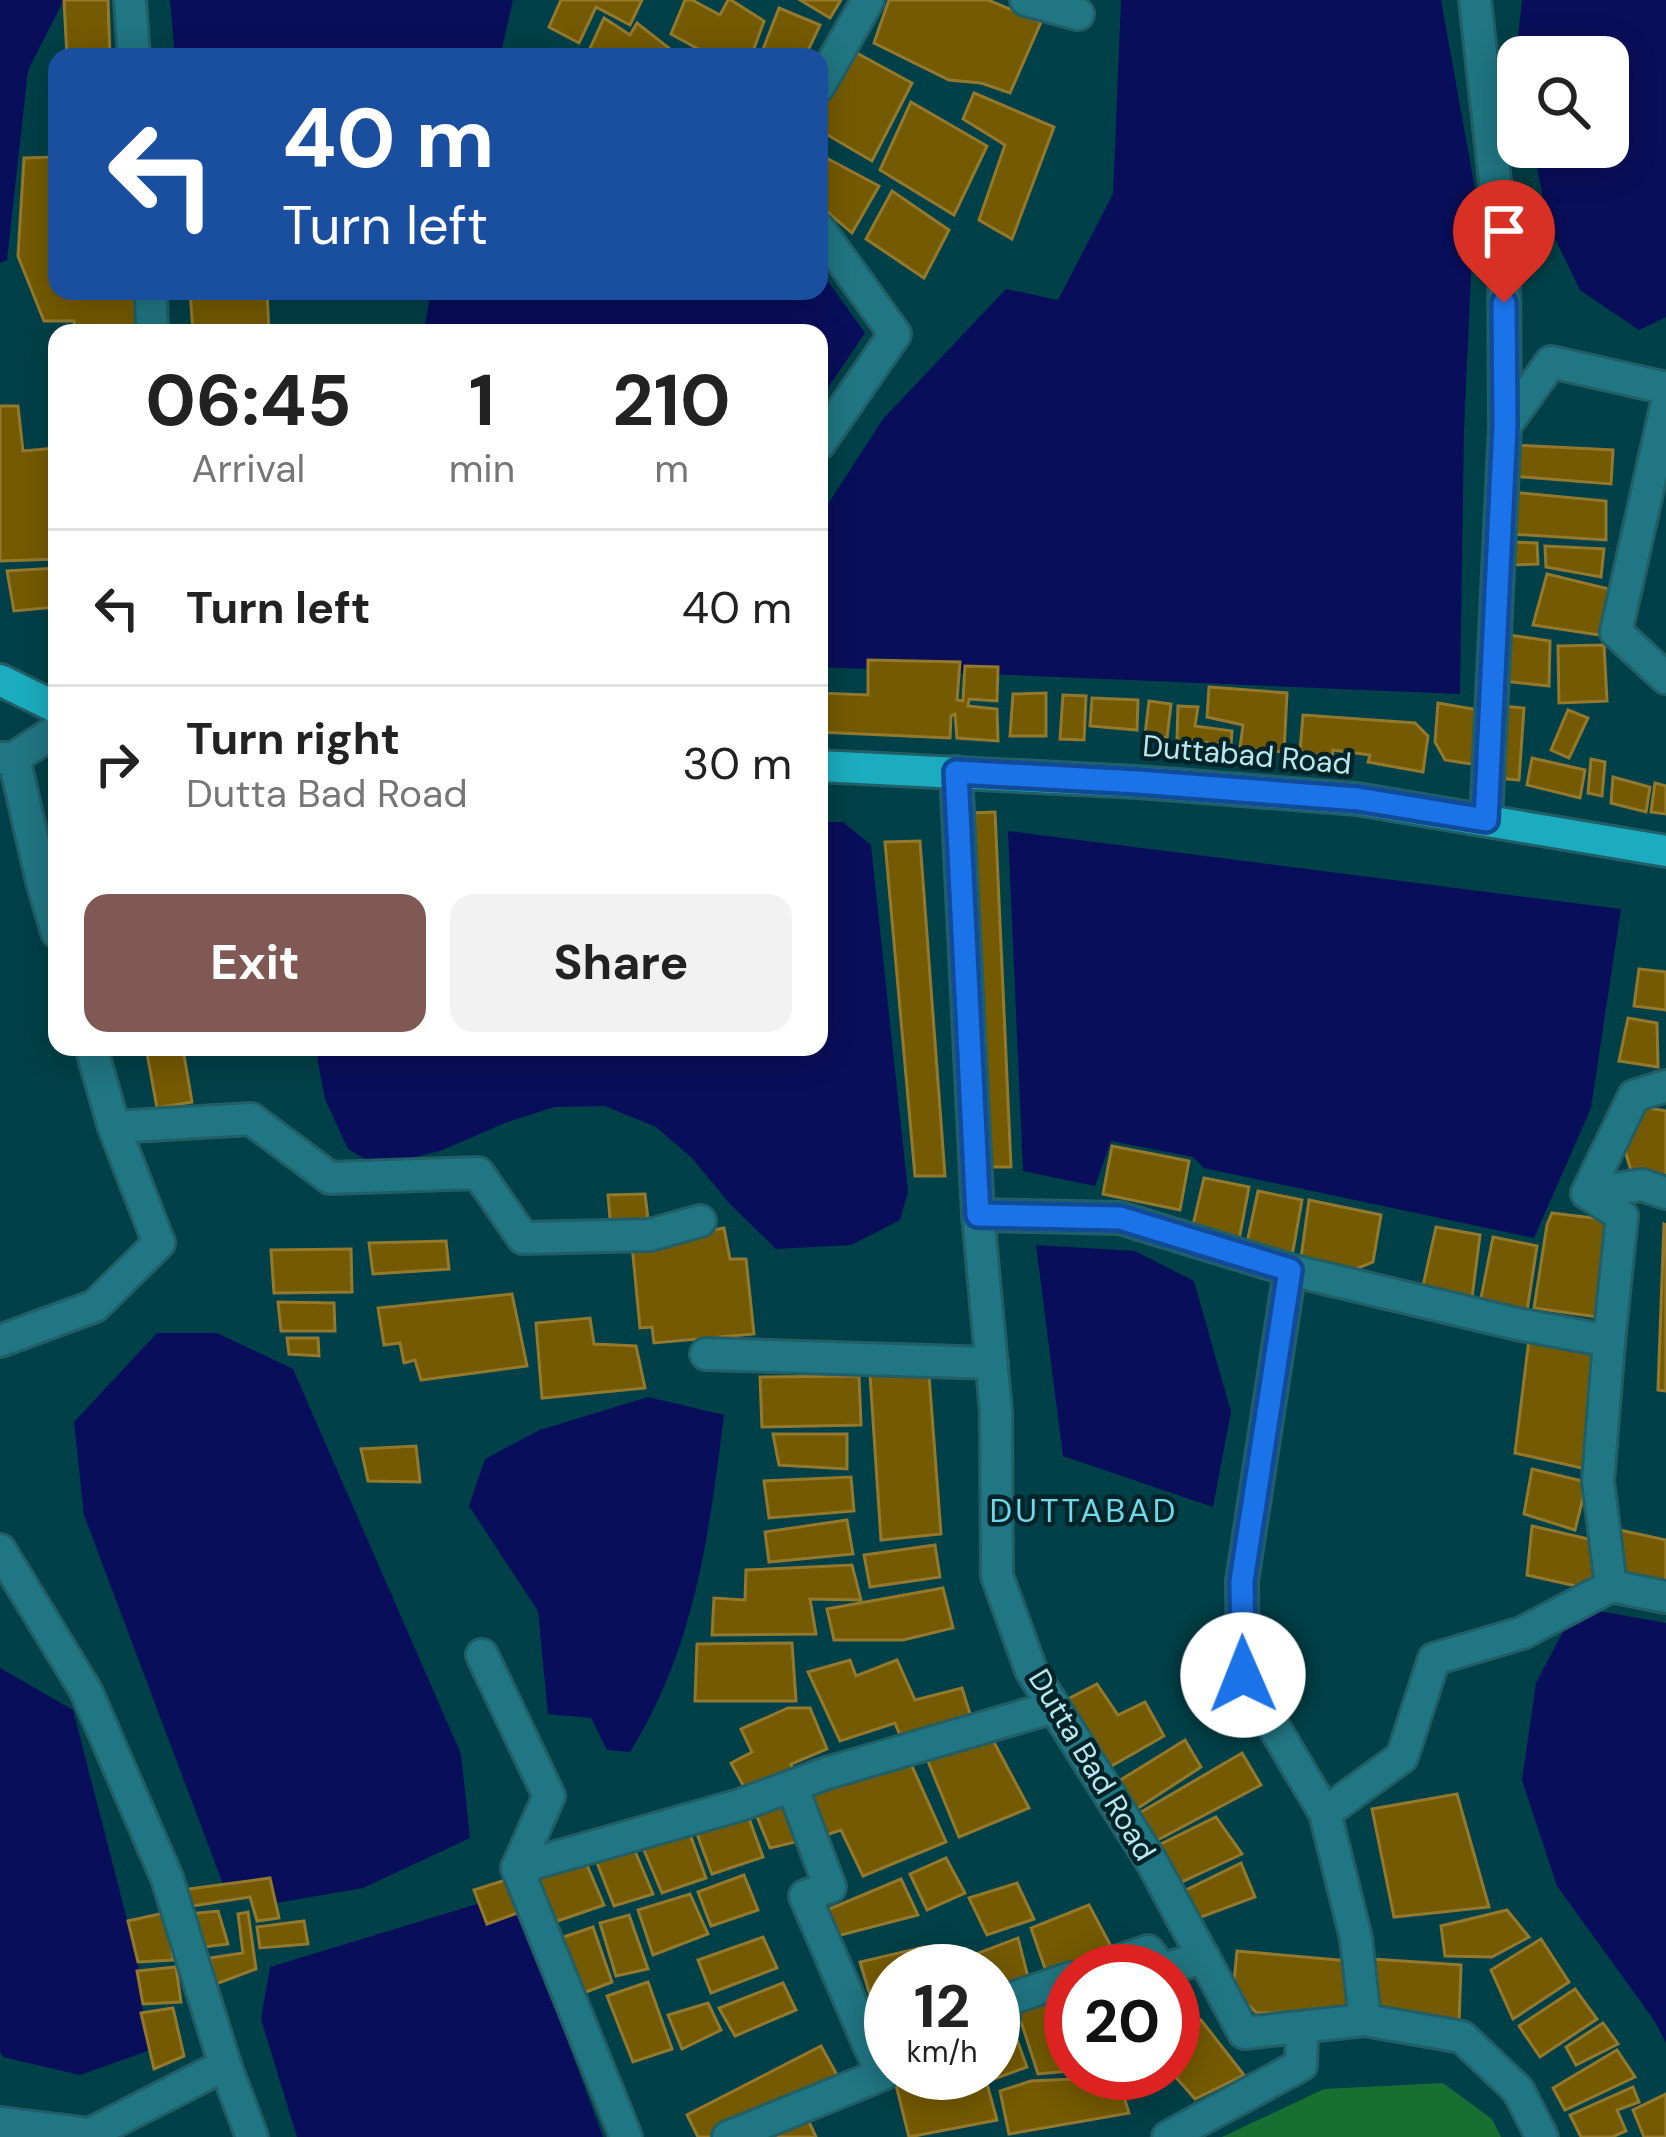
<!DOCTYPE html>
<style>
body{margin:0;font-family:"DM Sans",sans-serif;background:#f2f2f2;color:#222;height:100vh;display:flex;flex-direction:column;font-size:45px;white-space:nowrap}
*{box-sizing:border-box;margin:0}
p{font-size:39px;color:#767676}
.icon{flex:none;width:66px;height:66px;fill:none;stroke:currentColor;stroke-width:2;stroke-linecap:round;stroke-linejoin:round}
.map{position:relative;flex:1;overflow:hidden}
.side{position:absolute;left:48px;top:324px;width:780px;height:732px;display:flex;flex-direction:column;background:#fff;border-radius:24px;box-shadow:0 6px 30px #0003}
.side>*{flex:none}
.hud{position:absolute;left:48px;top:48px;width:780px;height:252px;border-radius:24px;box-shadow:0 6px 30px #0003;background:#1a4fa0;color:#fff;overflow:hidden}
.controls{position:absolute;left:1497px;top:36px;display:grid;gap:24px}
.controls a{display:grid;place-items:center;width:132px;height:132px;border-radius:24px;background:#fff;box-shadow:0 6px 30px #0003;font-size:60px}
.speed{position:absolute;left:864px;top:1944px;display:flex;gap:24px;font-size:60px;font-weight:700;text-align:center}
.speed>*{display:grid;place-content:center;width:156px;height:156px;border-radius:50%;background:#fff;box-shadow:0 6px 30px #0003;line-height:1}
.speed small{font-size:30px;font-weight:400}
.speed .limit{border:18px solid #d22;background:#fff;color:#111}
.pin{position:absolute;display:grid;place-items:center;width:102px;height:102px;color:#fff;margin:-123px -51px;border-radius:50% 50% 50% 0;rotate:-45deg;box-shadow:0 0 12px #0007}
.pin .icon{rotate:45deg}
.me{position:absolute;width:132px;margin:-66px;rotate:359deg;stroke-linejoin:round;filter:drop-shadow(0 0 9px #0008)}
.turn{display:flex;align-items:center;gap:42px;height:252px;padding:0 36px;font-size:54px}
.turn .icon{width:156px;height:156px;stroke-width:2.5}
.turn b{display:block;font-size:84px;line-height:102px}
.eta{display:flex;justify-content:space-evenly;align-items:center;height:204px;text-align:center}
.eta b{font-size:72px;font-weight:700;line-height:84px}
.button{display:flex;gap:24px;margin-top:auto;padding:24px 36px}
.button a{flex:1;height:138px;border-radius:24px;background:#815954;color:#fff;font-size:48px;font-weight:700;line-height:138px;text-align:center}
.button a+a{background:#f2f2f2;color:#222}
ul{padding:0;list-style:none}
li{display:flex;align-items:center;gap:36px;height:156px;padding:0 36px;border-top:3px solid #e0e0e0}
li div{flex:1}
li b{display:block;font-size:45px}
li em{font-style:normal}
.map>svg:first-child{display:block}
.green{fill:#176f32}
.water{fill:#090e5a}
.building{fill:#745a02;stroke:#94792d;stroke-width:3}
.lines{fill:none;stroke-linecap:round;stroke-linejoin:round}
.minor-casing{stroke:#215e66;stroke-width:36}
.major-casing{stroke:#215e66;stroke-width:36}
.minor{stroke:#207682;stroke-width:30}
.major{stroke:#1badbf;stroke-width:30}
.route-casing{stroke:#114b97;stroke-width:30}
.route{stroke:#1a73e8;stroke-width:21}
.labels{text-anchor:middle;stroke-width:9;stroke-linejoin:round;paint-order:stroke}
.street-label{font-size:30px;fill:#b8e7ee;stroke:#022429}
.neighbourhood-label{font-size:33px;letter-spacing:3px;fill:#70d8e8;stroke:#022429}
</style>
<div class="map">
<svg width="1666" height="2137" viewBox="0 0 1666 2137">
<rect width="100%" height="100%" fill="#004048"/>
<!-- green -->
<path class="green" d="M1443,2083L1492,2119L1501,2137H1222L1324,2089Z"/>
<!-- water -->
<g class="water">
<path d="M0,0H64L28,70L7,260L0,263Z"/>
<path d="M170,0H513L500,57H175Z"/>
<path d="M1121,0H1441L1475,189L1464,429L1460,694L820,667L819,518L883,419L1006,289L1058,300L1113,194Z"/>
<path d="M1522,0H1666V317L1639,330L1580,290L1548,224L1533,147H1608V57H1518V68L1516,57Z"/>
<path d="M819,269L865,333L819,401V333H410L425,324L431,291H819Z"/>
<path d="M819,822H843L871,845L908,1192L900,1220L851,1245L776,1249L730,1204L692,1158L656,1127L605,1106L554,1107L505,1123L440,1151L377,1166L348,1149L325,1099L315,1047H819Z"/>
<path d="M1008,831L1621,909L1591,1108L1534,1238L1204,1168L1193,1157L1111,1141L1095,1186L1023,1171Z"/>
<path d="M1036,1245L1135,1251L1194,1281L1231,1412L1213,1507L1063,1456Z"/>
<path d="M157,1333H217L293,1369L461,1754L470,1838L363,1888L276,1903L270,1878L223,1884L84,1515L74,1422Z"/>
<path d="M648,1397L724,1415C709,1535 695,1648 630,1752L607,1750L591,1718L548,1714L538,1611L469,1506L485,1459L540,1430Z"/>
<path d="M1576,1607L1666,1623V2043L1654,2020L1557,1886L1522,1780L1536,1683Z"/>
<path d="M0,1668L73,1710L138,1962C142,1992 142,2020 150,2050L80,2075L3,2057L0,2052Z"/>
<path d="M513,1893L603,2137H297L261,2019L270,1967Z"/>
</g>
<!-- building -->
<g class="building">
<path d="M64,0H108L110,57H67Z"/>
<path d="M561,0H642L630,25L596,7L579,43L549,27Z"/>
<path d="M685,0H692L720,15L728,0H731L764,21L751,57H713L671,34Z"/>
<path d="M800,0H841L830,18Z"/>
<path d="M889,0H988L1041,22L1010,93L981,83L949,80L874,43Z"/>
<path d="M779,8L820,25L805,57H760Z"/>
<path d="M604,18L630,35L637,23L674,52L671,57H586Z"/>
<path d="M853,51L912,83L872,161L819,130V105Z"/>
<path d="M974,93L1054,127L1012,239L979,220L1005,145L963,119Z"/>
<path d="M911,102L987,146L954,215L880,170Z"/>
<path d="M819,154L879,186L852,233L819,205Z"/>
<path d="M57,157V291H138L139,333H75L74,321H44L18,256L24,158Z"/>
<path d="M892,191L949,230L924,278L866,239Z"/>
<path d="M190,291H267L269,333H193Z"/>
<path d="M0,406H18L23,451L57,448V559L0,561Z"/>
<path d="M1512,445L1613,450L1611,484L1511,476Z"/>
<path d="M1511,492L1606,501V540L1511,534Z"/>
<path d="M1509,542L1537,543L1538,564L1507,565Z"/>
<path d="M1545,546L1604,549L1601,577L1546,567Z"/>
<path d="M57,568V607L14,611L7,571Z"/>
<path d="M1547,574L1609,589L1600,635L1533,625Z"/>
<path d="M1503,634L1550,641L1549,686L1502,681Z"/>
<path d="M1604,645L1607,701L1559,703L1558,646Z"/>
<path d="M868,660L960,662L957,700L963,701L965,666L998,667L997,701L969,699L968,706L997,709L998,741L957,738L955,714L951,716L950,738L819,732V693L868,695Z"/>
<path d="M1209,687L1287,693L1284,752L1240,748L1243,725L1207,717Z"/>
<path d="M1046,693V736H1010L1013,694Z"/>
<path d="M1063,695L1086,696L1084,740L1060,739Z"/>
<path d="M1092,698L1138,700L1137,730L1090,726Z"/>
<path d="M1149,701L1171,704L1167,738L1145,735Z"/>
<path d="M1438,703L1484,711L1478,765L1445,760L1435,742Z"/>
<path d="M1178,706L1198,707L1195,726L1232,731L1231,745L1177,740Z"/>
<path d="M1502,706L1524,708L1519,780L1497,778Z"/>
<path d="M1568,710L1588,718L1569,758L1551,750Z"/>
<path d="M1303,715L1415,723L1428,736L1423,772L1368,762L1370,755L1333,750L1332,758L1300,751Z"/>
<path d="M1532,758L1585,770L1580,798L1527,785Z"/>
<path d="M1591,759L1605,762L1602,796L1588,793Z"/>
<path d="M1613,777L1650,787L1646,812L1611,803Z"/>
<path d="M1655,783L1666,786V814L1651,812Z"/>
<path d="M995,812L1011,1167H987L971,813Z"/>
<path d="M920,841L945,1176H915L885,842Z"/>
<path d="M1639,969L1666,972V1010L1634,1006Z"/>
<path d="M1628,1018L1657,1023L1658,1067L1619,1061Z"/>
<path d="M183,1049L192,1102L157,1108L147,1053Z"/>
<path d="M1638,1106L1666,1111V1186L1634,1180L1625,1151Z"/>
<path d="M1112,1146L1189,1161L1180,1210L1103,1194Z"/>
<path d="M1204,1178L1249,1187L1239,1240L1193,1225Z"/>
<path d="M1258,1191L1302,1200L1292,1256L1247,1243Z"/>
<path d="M645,1194L649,1228L611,1230L608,1195Z"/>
<path d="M1309,1200L1381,1215L1373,1262L1346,1273L1301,1258Z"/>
<path d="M1552,1213L1618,1221L1605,1318L1534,1308L1547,1225Z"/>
<path d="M1664,1224L1666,1225V1391L1658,1390Z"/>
<path d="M1436,1227L1480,1235L1472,1298L1423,1286Z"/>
<path d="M724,1228L730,1259H746L754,1334L654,1343L652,1327L640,1328L632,1245Z"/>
<path d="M1493,1237L1537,1246L1525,1324L1478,1313Z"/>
<path d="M446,1241L449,1269L373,1274L369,1243Z"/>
<path d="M351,1249L352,1292L274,1293L271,1250Z"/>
<path d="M512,1294L527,1366L421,1380L415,1360L404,1363L400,1343L384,1345L378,1308Z"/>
<path d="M278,1302L334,1303L335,1331H281Z"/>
<path d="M590,1318L594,1344L636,1346L645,1388L542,1398L536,1323Z"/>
<path d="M1530,1331L1602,1345L1586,1469L1515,1453Z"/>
<path d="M287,1338H318L319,1356L289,1354Z"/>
<path d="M870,1375H929L941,1534L881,1540Z"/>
<path d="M859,1376L861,1425L762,1427L760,1377Z"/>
<path d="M773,1434H847V1469L779,1465Z"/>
<path d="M416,1446L420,1482L368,1481L361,1449Z"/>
<path d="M1532,1469L1587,1482L1575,1530L1524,1514Z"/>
<path d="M851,1477L854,1511L769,1518L764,1481Z"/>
<path d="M847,1520L853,1554L769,1562L765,1532Z"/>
<path d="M1532,1526L1601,1542L1594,1590L1527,1575Z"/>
<path d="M1615,1529L1666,1540V1592L1620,1582Z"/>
<path d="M935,1545L940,1577L870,1587L864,1555Z"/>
<path d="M852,1565L861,1600L810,1599L816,1634L712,1635L714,1598L745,1600L746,1570Z"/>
<path d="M943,1588L953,1628L903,1640H834L827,1609Z"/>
<path d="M792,1643L796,1701H695L697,1644Z"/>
<path d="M850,1660L856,1676L897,1660L915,1700L962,1688L971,1717L901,1738L895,1723L840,1741L808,1672Z"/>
<path d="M1097,1684L1118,1715L1145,1702L1164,1736L1101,1772L1058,1704Z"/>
<path d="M788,1708H810L827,1749L791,1764L794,1773L749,1796L731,1763L752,1752L741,1729Z"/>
<path d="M988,1731L1029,1808L959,1837L925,1754Z"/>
<path d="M1185,1740L1201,1767L1132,1812L1114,1784Z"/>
<path d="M1242,1753L1261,1785L1150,1844L1136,1815Z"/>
<path d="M907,1755L946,1842L863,1876L841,1830L817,1838L798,1799Z"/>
<path d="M788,1792L808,1839L770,1848L753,1807Z"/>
<path d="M1457,1794L1489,1907L1394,1917L1372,1809Z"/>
<path d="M746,1810L763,1857L712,1874L694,1826Z"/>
<path d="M1216,1817L1242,1854L1175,1885L1155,1847Z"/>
<path d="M688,1829L706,1878L662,1893L641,1843Z"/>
<path d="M632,1844L653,1894L614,1906L594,1855Z"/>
<path d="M584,1858L604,1905L543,1926L525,1875Z"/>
<path d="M946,1858L965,1893L927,1910L910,1874Z"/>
<path d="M1241,1863L1255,1897L1196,1919L1182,1892Z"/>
<path d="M744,1875L758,1910L711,1926L698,1892Z"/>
<path d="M515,1877L526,1910L487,1924L474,1890Z"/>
<path d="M270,1878L279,1918L257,1921L250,1897L179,1908L174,1891Z"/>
<path d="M901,1879L918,1915L833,1937L822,1912Z"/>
<path d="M1017,1883L1034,1919L987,1935L969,1898Z"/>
<path d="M690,1894L708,1934L653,1955L638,1910Z"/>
<path d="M1089,1905L1115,1954L1049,1980L1031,1928Z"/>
<path d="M1507,1910L1529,1937L1492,1957L1445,1956L1441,1926Z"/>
<path d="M218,1911L228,1944L195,1948L188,1914Z"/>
<path d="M168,1912L173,1960L138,1962L128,1921Z"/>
<path d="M248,1912L256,1969L216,1984L210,1958L243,1953L238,1914Z"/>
<path d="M629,1915L648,1969L616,1976L600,1923Z"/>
<path d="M304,1921L308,1944L260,1948L257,1927Z"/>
<path d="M593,1927L612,1982L573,1997L552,1941Z"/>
<path d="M763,1937L777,1968L711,1993L698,1960Z"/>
<path d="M1018,1938L1030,1985L993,1997V1971H967L963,1959Z"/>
<path d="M1541,1939L1569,1982L1513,2019L1491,1970Z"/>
<path d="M924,1947L930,1971H891V2031L882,2034L860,1962Z"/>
<path d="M1237,1951L1349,1961L1353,2013H1257L1233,1992Z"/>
<path d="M1372,1959L1461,1965L1459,2025L1375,2013Z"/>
<path d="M176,1967L181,2002L143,2004L137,1971Z"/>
<path d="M648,1982L672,2049L633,2062L607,1996Z"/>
<path d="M1071,1982V2071L1038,2074L1014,2000Z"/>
<path d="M783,1983L796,2010L735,2036L719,2008Z"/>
<path d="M1575,1989L1597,2019L1540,2057L1519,2026Z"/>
<path d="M708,2003L721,2030L682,2049L668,2015Z"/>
<path d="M173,2008L184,2056L154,2069L141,2013Z"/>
<path d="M1201,2020L1244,2075L1195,2099L1172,2073L1173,2043Z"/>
<path d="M1603,2023L1618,2044L1576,2065L1566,2047Z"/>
<path d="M1013,2029L1027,2067L994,2079L992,2073L993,2033Z"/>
<path d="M821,2046L837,2075L718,2137H698L687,2115Z"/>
<path d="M1617,2050L1635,2077L1565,2110L1553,2088Z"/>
<path d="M893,2073H984L997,2120L909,2137Z"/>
<path d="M1118,2077L1129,2113L1009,2134L1000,2091L1031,2081Z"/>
<path d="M1633,2087L1639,2102L1617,2110L1626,2131L1612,2137H1581L1570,2115Z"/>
<path d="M1666,2094V2137H1644L1633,2110Z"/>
<path d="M804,2111L816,2137H744Z"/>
</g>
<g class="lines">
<defs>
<g id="minor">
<path d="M130,0L134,57"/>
<path d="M1026,0L1078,14"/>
<path d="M1475,0L1504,262L1505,426L1486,820"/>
<path d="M819,86L868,0"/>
<path d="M819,229L895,334L819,444"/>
<path d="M151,291L152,333"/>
<path d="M1666,407L1616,632L1666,678"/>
<path d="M1505,426L1551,362L1666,388"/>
<path d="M0,758H14L42,881L57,932"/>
<path d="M14,758L57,730"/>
<path d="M956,772L978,1215L996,1412L997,1576L1031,1670L1153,1864L1244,2033L1365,2020L1462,2037L1518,2090L1542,2137"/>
<path d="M114,1127L251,1119L330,1178L478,1173L523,1238L650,1235L700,1221"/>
<path d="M1587,1193L1642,1185L1666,1193"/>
<path d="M978,1215L1120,1218L1290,1270L1517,1324L1609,1341"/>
<path d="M1290,1270L1242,1581L1243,1675L1325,1813L1356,1938L1365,2020"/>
<path d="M0,1341L95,1306L159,1243L114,1127L91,1047"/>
<path d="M706,1354L992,1363"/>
<path d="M0,1550L86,1691L167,1878L225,2065"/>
<path d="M1611,1586L1598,1481L1609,1341L1622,1216L1587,1193L1634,1096L1666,1086"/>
<path d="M482,1655L549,1796L517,1868L626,2137"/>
<path d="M792,1786L830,1887L805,1896L869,2045L891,2041"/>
<path d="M1325,1813L1402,1757L1434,1659L1522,1633L1611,1586L1666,1597"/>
<path d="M517,1868L740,1805L827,1773L1054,1707"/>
<path d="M1090,1971L1148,1951L1162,1969L1204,1958"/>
<path d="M993,2020L1004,2018L998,2003L1071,1978"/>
<path d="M0,2123L90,2134L225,2065L252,2137"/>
<path d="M728,2137L883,2074L869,2045"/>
<path d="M1168,2137L1301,2065L1302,2027"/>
</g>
<g id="major">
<path d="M0,680L57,708"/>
<path d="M819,766L1138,782L1357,799L1666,851"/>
</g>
</defs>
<!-- minor casing -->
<use href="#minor" class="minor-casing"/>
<!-- major casing -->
<use href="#major" class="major-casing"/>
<!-- minor -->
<use href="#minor" class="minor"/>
<!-- major -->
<use href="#major" class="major"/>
</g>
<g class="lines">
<defs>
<path id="route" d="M1243,1675L1242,1581L1290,1270L1120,1218L978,1215L956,772L1138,782L1358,799L1486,820L1505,426L1504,303"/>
</defs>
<!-- route casing -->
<use href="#route" class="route-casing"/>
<!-- route -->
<use href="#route" class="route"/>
</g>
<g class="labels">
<!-- street labels -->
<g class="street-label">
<text transform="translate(1247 755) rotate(5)" y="10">Duttabad Road</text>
<text transform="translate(1092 1765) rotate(59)" y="10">Dutta Bad Road</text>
</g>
<!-- neighbourhood labels -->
<g class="neighbourhood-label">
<text x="1084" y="1522">DUTTABAD</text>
</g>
</g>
</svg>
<div class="controls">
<a><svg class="icon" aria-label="search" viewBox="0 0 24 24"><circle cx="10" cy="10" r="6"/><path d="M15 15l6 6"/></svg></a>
</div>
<div class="speed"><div>12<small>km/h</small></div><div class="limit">20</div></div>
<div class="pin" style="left:1504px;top:303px;background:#d93025"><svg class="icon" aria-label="arrive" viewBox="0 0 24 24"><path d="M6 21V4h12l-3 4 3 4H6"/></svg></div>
<svg class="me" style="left:1243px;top:1675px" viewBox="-20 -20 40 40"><circle r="19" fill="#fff"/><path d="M0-13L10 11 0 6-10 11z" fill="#1a73e8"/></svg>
<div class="hud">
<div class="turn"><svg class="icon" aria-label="left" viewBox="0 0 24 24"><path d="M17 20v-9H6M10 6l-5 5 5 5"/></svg><div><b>40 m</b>Turn left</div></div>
</div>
<section class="side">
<div class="eta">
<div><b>06:45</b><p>Arrival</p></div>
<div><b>1</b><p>min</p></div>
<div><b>210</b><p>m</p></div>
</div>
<ul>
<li><svg class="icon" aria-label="left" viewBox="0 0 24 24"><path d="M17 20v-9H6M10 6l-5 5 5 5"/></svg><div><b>Turn left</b></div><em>40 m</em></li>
<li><svg class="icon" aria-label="right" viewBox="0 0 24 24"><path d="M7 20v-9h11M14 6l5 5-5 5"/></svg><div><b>Turn right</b><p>Dutta Bad Road</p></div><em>30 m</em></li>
</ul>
<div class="button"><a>Exit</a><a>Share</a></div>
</section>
</div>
